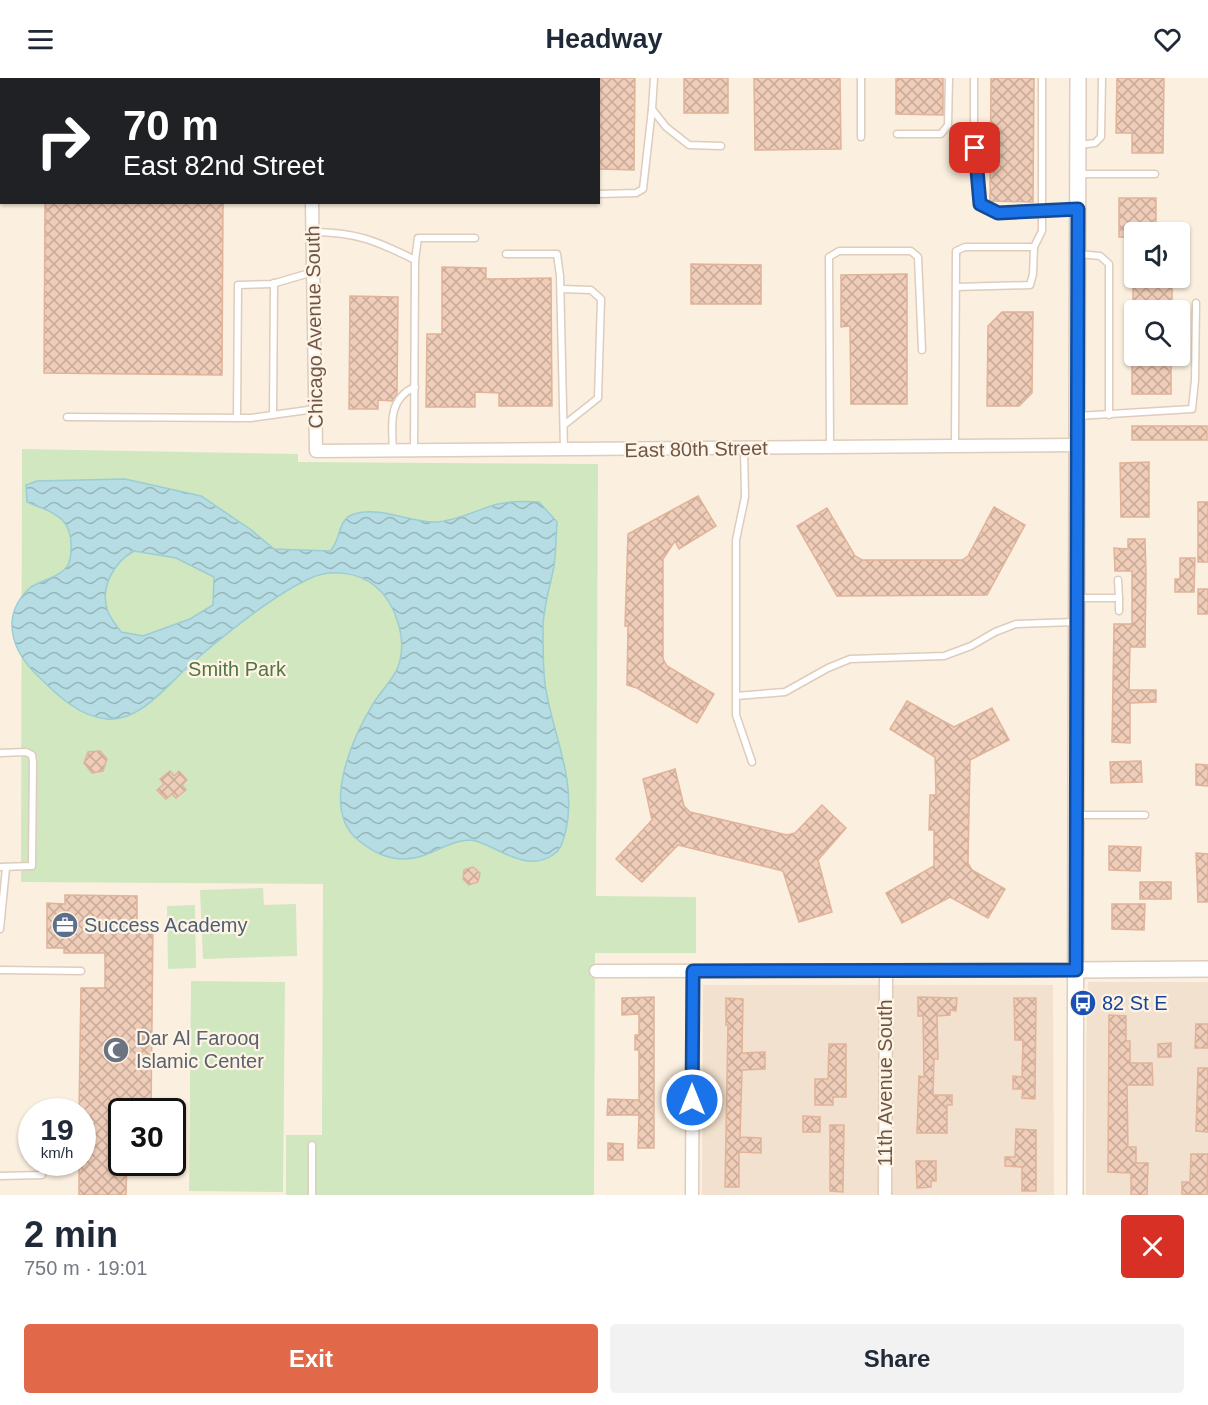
<!DOCTYPE html>
<meta charset="utf-8">
<style>
body{margin:0;font-family:Helvetica,sans-serif;background:#f2f2f3;color:#1f2937;height:100vh;display:flex;flex-direction:column;font-size:22px;white-space:nowrap}
*{box-sizing:border-box;margin:0}
p{font-size:20px;color:#747a83}
.icon{flex:none;width:33px;height:33px;fill:none;stroke:currentColor;stroke-width:2;stroke-linecap:round;stroke-linejoin:round}
.map{position:relative;height:1117px;overflow:hidden}
.side{display:flex;flex-direction:column;background:#fff;flex:1}
.side>*{flex:none}
.banner{position:absolute;left:0px;top:0px;width:600px;height:126px;box-shadow:0 2px 4px #0004;background:#202124;color:#fff;overflow:hidden}
.tools{position:absolute;left:1124px;top:144px;display:grid;gap:12px}
.tools a{display:grid;place-items:center;width:66px;height:66px;border-radius:6px;background:#fff;box-shadow:0 2px 4px #0004;font-size:30px}
.speed{position:absolute;left:18px;top:1020px;display:flex;gap:12px;font-size:30px;font-weight:700;text-align:center}
.speed>*{display:grid;place-content:center;width:78px;height:78px;border-radius:50%;background:#fff;box-shadow:0 2px 4px #0004;line-height:1}
.speed small{font-size:15px;font-weight:400}
.speed .limit{border:3px solid #111;border-radius:9px;background:#fff;color:#111}
.pin{position:absolute;display:grid;place-items:center;width:51px;height:51px;color:#fff;margin:-26px;border-radius:12px;box-shadow:0 3px 9px #0006}
.me{position:absolute;width:66px;margin:-33px;rotate:0deg;stroke-linejoin:round;filter:drop-shadow(0 0 4px #0008)}
.turn{display:flex;align-items:center;gap:21px;height:126px;padding:0 24px;font-size:27px}
.turn .icon{width:78px;height:78px;stroke-width:2.5}
.turn b{display:block;font-size:42px;line-height:51px}
.round{display:grid;place-items:center;flex:none;width:63px;height:63px;border-radius:6px;background:#f2f2f3}
.head{display:flex;align-items:center;justify-content:space-between;height:102px;padding:0 24px}
h1{font-size:36px;font-weight:700;line-height:45px}
.primary-button{display:flex;gap:12px;margin-top:auto;padding:12px 24px}
.primary-button a{flex:1;height:69px;border-radius:6px;background:#e16849;color:#fff;font-size:24px;font-weight:700;line-height:69px;text-align:center}
.primary-button a+a{background:#f2f2f3;color:#1f2937}
header{display:flex;justify-content:space-between;align-items:center;height:78px;padding:0 24px;background:#fff;font-size:27px;font-weight:700}
.map>svg:first-child{display:block}
.residential{fill:#f2e1ce}
.green{fill:#d0e7bf}
.water{fill:url(#water-waves);stroke:#9cccd4;stroke-width:1.5;fill-rule:evenodd}
.building{fill:url(#building-cross-hatch);stroke:#e1b399;stroke-width:1.5}
.lines{fill:none;stroke-linecap:round;stroke-linejoin:round}
.service-casing{stroke:#deccbc;stroke-width:9}
.minor-casing{stroke:#deccbc;stroke-width:15}
.tertiary-casing{stroke:#deccbc;stroke-width:18}
.service{stroke:#fff;stroke-width:6}
.minor{stroke:#fff;stroke-width:12}
.tertiary{stroke:#fff;stroke-width:15}
.route-casing{stroke:#114b97;stroke-width:15}
.route{stroke:#1a73e8;stroke-width:10}
.labels{text-anchor:middle;stroke-width:4.5;stroke-linejoin:round;paint-order:stroke}
.street-label{font-size:20px;fill:#705648;stroke:#fef4e5}
.park-label{font-size:20px;fill:#527642;stroke:#fef4e5}
.service-label{font-size:20px;fill:#4e5e75;stroke:#fef4e5;text-anchor:start}
.transit-label{font-size:20px;fill:#164399;stroke:#fef4e5;text-anchor:start}
.worship-label{font-size:20px;fill:#5b616d;stroke:#fef4e5;text-anchor:start}
</style>
<header><svg class="icon" aria-label="menu" viewBox="0 0 24 24"><path d="M4 6h16M4 12h16M4 18h16"/></svg>Headway<svg class="icon" aria-label="heart" viewBox="0 0 24 24"><path d="M12 20l-8-8c-3-5 5-10 8-4 3-6 11-1 8 4z"/></svg></header>
<div class="map">
<svg width="1208" height="1117" viewBox="0 0 1208 1117">
<defs>
<pattern id="water-waves" width="16" height="10" patternUnits="userSpaceOnUse" patternTransform="scale(1.5)"><rect width="16" height="10" fill="#b5dde3"/><path d="M0 5q4-4 8 0t8 0" fill="none" stroke="#98b6ba"/></pattern>
<pattern id="building-cross-hatch" width="8" height="8" patternUnits="userSpaceOnUse" patternTransform="scale(1.5)"><rect width="8" height="8" fill="#efcdb8"/><path d="M0 0l8 8M0 8l8-8" fill="none" stroke="#c6a998"/></pattern>
</defs>
<rect width="100%" height="100%" fill="#fbf0df"/>
<!-- residential -->
<g class="residential">
<path d="M1088,904H1208V1117H1086V968Z"/>
<path d="M703,907H1053L1054,1117H702Z"/>
</g>
<!-- green -->
<g class="green">
<path d="M22,371L298,376V384L598,386L596,818L696,819V875H595L594,1117H286V1057H322L323,806L21,804Z"/>
<path d="M263,810L264,827L296,826L297,878L203,881L200,812Z"/>
<path d="M195,827L196,890L168,891L167,828Z"/>
<path d="M191,903L285,904L283,1114L189,1113Z"/>
</g>
<!-- water -->
<path class="water" d="M125,401L201,418L250,451L274,471L330,473C341,463 337,441 354,436C381,428 410,445 436,444C457,443 478,431 498,426C512,423 525,423 539,424L557,444C556,459 556,474 554,488C550,510 542,533 543,554C543,571 543,589 545,606C552,656 577,700 566,752C563,762 562,771 553,777C522,797 491,762 469,762C446,763 428,781 405,781C386,781 373,774 358,762C320,731 353,659 373,626C380,614 393,602 398,589C408,562 396,525 375,508C358,494 331,491 311,500C276,515 220,560 191,586C167,607 140,644 107,641C80,639 57,617 39,599C10,572 0,536 31,509C41,503 55,500 64,492C70,487 71,480 71,472C73,439 54,435 27,424L26,407L37,403ZM134,473L176,480L214,499L213,527L190,541L143,558L121,554C117,548 111,541 108,534C99,510 114,484 134,473Z"/>
<!-- building -->
<g class="building">
<path d="M598,0H635L634,92L598,91Z"/>
<rect x="684" y="0" width="44" height="35"/>
<path d="M754,0H840L841,71L755,72Z"/>
<path d="M896,0H943V37L896,36Z"/>
<path d="M991,0H1034L1033,124L990,123Z"/>
<path d="M1117,0H1164L1163,75H1132V55H1116Z"/>
<path d="M1119,120H1156V154H1134V159H1119Z"/>
<path d="M45,124H223L222,297L44,295Z"/>
<path d="M691,186L761,187V226H691Z"/>
<path d="M442,189L486,190V201L551,200L552,328H499V315L475,314V329H426L427,256H442Z"/>
<path d="M907,196V326H851L850,248L841,249V197Z"/>
<rect x="1133" y="205" width="39" height="27"/>
<path d="M350,218L398,219L397,316L392,323L378,322V331H349Z"/>
<path d="M1002,234H1033L1032,315L1019,328H987L988,248Z"/>
<rect x="1132" y="278" width="39" height="38"/>
<rect x="1132" y="348" width="75" height="14"/>
<path d="M1149,384V439H1121L1120,385Z"/>
<path d="M698,418L716,448L679,471L675,463L663,481V581L667,588L714,616L697,645L637,610L627,607L628,548H625L628,456Z"/>
<rect x="1198" y="424" width="10" height="60"/>
<path d="M994,429L1025,447L987,517L837,518L797,448L827,430L855,478L862,482H962L968,478Z"/>
<path d="M1128,461H1145L1146,496L1145,569H1130L1129,612H1156V624L1130,625V665L1112,664L1114,546H1132V493H1115L1114,470L1128,471Z"/>
<path d="M1180,480H1195L1194,514H1175V501H1180Z"/>
<rect x="1198" y="511" width="10" height="25"/>
<path d="M907,623L954,649L992,630L1009,662L970,682L968,785L972,792L1005,811L988,840L950,819L902,845L886,815L934,788V752H929L930,717H936L935,679L890,651Z"/>
<path d="M100,673L107,681L103,693L92,695L84,685L88,674Z"/>
<path d="M1141,683L1142,704L1111,705L1110,684Z"/>
<path d="M1196,686L1208,687V708L1196,707Z"/>
<path d="M675,691L684,728L690,734L787,757L795,755L822,727L846,750L818,782L832,834L799,844L783,793L678,767L642,804L629,793L616,781L652,742L643,701Z"/>
<path d="M170,693L174,698L179,693L187,702L182,707L186,712L176,720L172,716L166,721L157,712L164,706L160,701Z"/>
<path d="M1109,768L1141,769L1140,793L1109,792Z"/>
<path d="M1196,775L1208,776V824H1198Z"/>
<path d="M473,789L480,795L478,804L469,807L463,801L464,792Z"/>
<rect x="1140" y="804" width="31" height="17"/>
<path d="M65,817L137,818V848H153L151,1034H122V1084H127L126,1117H79V1084H82V1034H79L81,910H105V875H64V870H47V825L65,826Z"/>
<path d="M1112,826H1145L1144,852L1112,851Z"/>
<path d="M654,919V1070H638L639,1037H607L608,1021L639,1022V972H635V957H639V936L622,937V920Z"/>
<path d="M918,919L957,920L956,933L950,932V937L937,938L938,981H934L933,1017H952V1027H947V1055H917L919,998L924,999L923,938H918Z"/>
<path d="M726,920L743,921L742,975L765,974V991L742,992L740,1059L761,1060V1075L739,1074V1109H725L728,947H726Z"/>
<path d="M1014,920H1036L1035,1021L1022,1020L1023,1011H1013V998L1022,999L1023,962H1015Z"/>
<path d="M1109,937L1126,938V963H1130V985H1152L1153,1007H1127L1128,1069H1136V1085H1148L1147,1117H1131V1095L1108,1094Z"/>
<path d="M1196,946H1208V970H1195Z"/>
<path d="M1171,965V979H1158V966Z"/>
<path d="M829,966H846V1019H833V1027H815V1001H828Z"/>
<path d="M1198,990H1208V1054L1196,1053Z"/>
<path d="M803,1038L820,1039V1054H803Z"/>
<path d="M830,1047H844L843,1114L830,1113Z"/>
<path d="M1016,1051L1036,1052V1113H1022V1089L1005,1088V1079H1015Z"/>
<path d="M608,1065L623,1066V1082H608Z"/>
<path d="M1191,1076H1208L1207,1117L1182,1116V1104H1190Z"/>
<path d="M916,1083H936V1103H931V1109L917,1110Z"/>
</g>
<g class="lines">
<defs>
<g id="service">
<path d="M262,0V2"/>
<path d="M481,0V2"/>
<path d="M566,0V2"/>
<path d="M654,0L652,31L666,49L689,67L721,68"/>
<path d="M974,0V51L979,126L998,135L1077,131"/>
<path d="M182,2V0"/>
<path d="M402,2V0"/>
<path d="M897,56H941L948,47L949,0"/>
<path d="M861,59V0"/>
<path d="M1079,67L1095,65L1101,59L1102,0"/>
<path d="M1078,96H1155"/>
<path d="M598,116L636,115L643,111L652,31"/>
<path d="M313,154C356,154 377,163 415,182L414,373"/>
<path d="M506,176H557L560,198L564,372"/>
<path d="M1078,176L1100,178L1109,186V337"/>
<path d="M415,182L418,160H475"/>
<path d="M956,209L1030,207L1033,196L1034,169"/>
<path d="M561,211L591,212L601,221L598,320L564,347"/>
<path d="M273,337L274,205"/>
<path d="M1077,338L1192,331L1195,302L1196,225"/>
<path d="M67,339L251,340L315,331"/>
<path d="M237,340L238,207L272,206L313,194"/>
<path d="M955,369L956,173L965,169H1034L1042,153V0"/>
<path d="M744,370L745,419L736,462V637L752,684"/>
<path d="M830,370L829,179L839,173H911L918,179L922,272"/>
<path d="M393,373C392,348 387,321 415,309"/>
<path d="M1118,502L1119,520"/>
<path d="M1076,520H1119V533"/>
<path d="M736,618L785,614L828,590L850,581L944,578L971,568L995,554L1016,546L1075,544"/>
<path d="M0,675L26,674L32,677L33,684L32,788L0,789"/>
<path d="M1076,737H1145"/>
<path d="M0,851L6,790"/>
<path d="M0,892L81,893"/>
<path d="M0,1098L42,1097"/>
<path d="M312,1117V1067"/>
</g>
<g id="minor">
<path d="M311,0V2"/>
<path d="M312,124L316,373L1076,367"/>
<path d="M596,893L1075,892"/>
<path d="M692,1117L693,893"/>
<path d="M885,1117L886,893"/>
</g>
<g id="tertiary">
<path d="M1075,892L1208,891"/>
<path d="M1075,1117L1078,0"/>
</g>
</defs>
<!-- service casing -->
<use href="#service" class="service-casing"/>
<!-- minor casing -->
<use href="#minor" class="minor-casing"/>
<!-- tertiary casing -->
<use href="#tertiary" class="tertiary-casing"/>
<!-- service -->
<use href="#service" class="service"/>
<!-- minor -->
<use href="#minor" class="minor"/>
<!-- tertiary -->
<use href="#tertiary" class="tertiary"/>
</g>
<g class="lines">
<defs>
<path id="route" d="M692,1022L693,893L1076,892L1078,131L998,135L980,126L975,70"/>
</defs>
<!-- route casing -->
<use href="#route" class="route-casing"/>
<!-- route -->
<use href="#route" class="route"/>
</g>
<!-- icons -->
<defs>
<symbol id="office-disc" viewBox="-11 -11 22 22"><circle r="9.5" fill="#5c6f8a" stroke="#fef4e5"/><path d="M-6-3h4V-5.5h4V-3h4V5H-6ZM-1-4.5V-3h2v-1.5ZM-6 0V1H6V0Z" fill="#fff"/></symbol>
<symbol id="bus-disc" viewBox="-11 -11 22 22"><circle r="9.5" fill="#1a4fb4" stroke="#fef4e5"/><path d="M-5-6H5V4H4V6H2V4H-2V6H-4V4H-5ZM-3.5-4V0h7V-4ZM-3.5 1.2v1.5H-2V1.2ZM2 1.2v1.5H3.5V1.2Z" fill="#fff"/></symbol>
<symbol id="mosque-disc" viewBox="-11 -11 22 22"><circle r="9.5" fill="#6b7280" stroke="#fef4e5"/><path d="M3.5-4.9A6 6 0 1 0 3.5 4.9A5 5 0 1 1 3.5-4.9Z" fill="#fff"/></symbol>
</defs>
<g fill-rule="evenodd">
<use href="#office-disc" x="50" y="832" width="30" height="30"/>
<use href="#bus-disc" x="1068" y="910" width="30" height="30"/>
<use href="#mosque-disc" x="101" y="957" width="30" height="30"/>
</g>
<g class="labels">
<!-- street labels -->
<g class="street-label">
<text transform="translate(314 249) rotate(-91)" y="7">Chicago Avenue South</text>
<text transform="translate(696 371) rotate(-1)" y="7">East 80th Street</text>
<text transform="translate(885 1005) rotate(-90)" y="7">11th Avenue South</text>
</g>
<!-- park labels -->
<g class="park-label">
<text x="237" y="598">Smith Park</text>
</g>
<!-- service labels -->
<g class="service-label">
<text x="84" y="854">Success Academy</text>
</g>
<!-- transit labels -->
<g class="transit-label">
<text x="1102" y="932">82 St E</text>
</g>
<!-- worship labels -->
<g class="worship-label">
<text x="136" y="967">Dar Al Farooq<tspan x="136" dy="23">Islamic Center</tspan></text>
</g>
</g>
</svg>
<div class="tools">
<a><svg class="icon" aria-label="sound" viewBox="0 0 24 24"><path d="M4 9h4l5-4v14l-5-4H4zM17 9q2 3 0 6"/></svg></a>
<a><svg class="icon" aria-label="search" viewBox="0 0 24 24"><circle cx="10" cy="10" r="6"/><path d="M15 15l6 6"/></svg></a>
</div>
<div class="speed"><div>19<small>km/h</small></div><div class="limit">30</div></div>
<div class="pin" style="left:975px;top:70px;background:#d93025"><svg class="icon" aria-label="arrive" viewBox="0 0 24 24"><path d="M6 21V4h12l-3 4 3 4H6"/></svg></div>
<svg class="me" style="left:692px;top:1022px" viewBox="-20 -20 40 40"><circle r="17" fill="#1a73e8" stroke="#fff" stroke-width="3"/><path d="M0-11L8 9 0 5-8 9z" fill="#fff"/></svg>
<div class="banner">
<div class="turn"><svg class="icon" aria-label="right" viewBox="0 0 24 24"><path d="M7 20v-9h11M14 6l5 5-5 5"/></svg><div><b>70 m</b>East 82nd Street</div></div>
</div>
</div>
<section class="side">
<div class="head"><div><h1>2 min</h1><p>750 m · 19:01</p></div><a class="round" style="background:#d93025;color:#fff"><svg class="icon" aria-label="close" viewBox="0 0 24 24"><path d="M6 6l12 12M18 6L6 18"/></svg></a></div>
<div class="primary-button"><a>Exit</a><a>Share</a></div>
</section>
